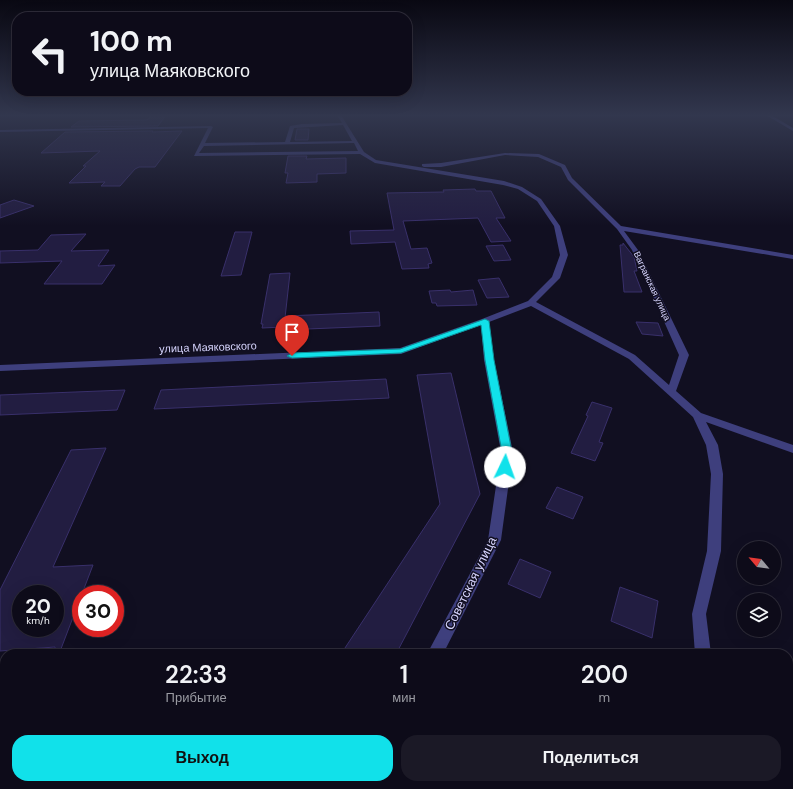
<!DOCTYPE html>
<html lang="ru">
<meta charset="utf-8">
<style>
body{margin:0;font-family:"DM Sans",sans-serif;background:#1b1926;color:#f1f3f6;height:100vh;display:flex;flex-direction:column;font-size:15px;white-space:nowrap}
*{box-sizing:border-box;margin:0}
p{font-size:13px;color:#9a9ba2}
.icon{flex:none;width:22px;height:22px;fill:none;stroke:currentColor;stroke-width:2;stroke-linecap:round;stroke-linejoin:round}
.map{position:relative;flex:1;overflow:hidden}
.side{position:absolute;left:0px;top:649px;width:793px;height:140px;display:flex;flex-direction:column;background:#0d0b19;border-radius:16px 16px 0 0;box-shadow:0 4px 16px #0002,0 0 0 1px #2d2b38}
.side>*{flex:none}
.hud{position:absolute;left:12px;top:12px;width:400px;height:84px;border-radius:16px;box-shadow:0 4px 16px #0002,0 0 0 1px #2d2b38;background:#0d0b19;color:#f1f3f6;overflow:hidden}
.needle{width:26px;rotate:299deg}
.fabs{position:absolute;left:737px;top:541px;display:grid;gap:8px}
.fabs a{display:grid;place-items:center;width:44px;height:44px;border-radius:50%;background:#0d0b19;box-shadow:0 4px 16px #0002,0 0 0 1px #2d2b38;font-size:20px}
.speed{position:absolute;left:12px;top:585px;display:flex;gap:8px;font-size:20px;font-weight:700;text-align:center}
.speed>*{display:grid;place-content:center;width:52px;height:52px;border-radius:50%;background:#0d0b19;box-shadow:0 4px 16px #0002,0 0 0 1px #2d2b38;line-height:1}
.speed small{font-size:10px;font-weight:400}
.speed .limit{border:6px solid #d22;background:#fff;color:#111}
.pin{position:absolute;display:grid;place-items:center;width:34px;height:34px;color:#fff;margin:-41px -17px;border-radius:50% 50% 50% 0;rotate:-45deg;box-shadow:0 0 4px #0007}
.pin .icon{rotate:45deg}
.me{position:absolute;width:44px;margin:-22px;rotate:3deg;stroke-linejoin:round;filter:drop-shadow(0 0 3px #0008)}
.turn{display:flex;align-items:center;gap:14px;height:84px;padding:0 12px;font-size:18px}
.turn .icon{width:52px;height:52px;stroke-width:2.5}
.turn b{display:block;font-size:28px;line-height:34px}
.eta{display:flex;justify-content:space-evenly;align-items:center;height:68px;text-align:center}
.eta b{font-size:24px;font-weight:600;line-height:28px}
.button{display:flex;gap:8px;margin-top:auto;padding:8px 12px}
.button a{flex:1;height:46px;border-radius:16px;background:#11e1ea;color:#111;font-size:16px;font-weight:600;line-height:46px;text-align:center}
.button a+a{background:#1b1926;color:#f1f3f6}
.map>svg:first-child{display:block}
.building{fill:#221d41;stroke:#39306b;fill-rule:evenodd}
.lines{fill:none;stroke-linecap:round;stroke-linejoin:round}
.minor{fill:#3e3f7d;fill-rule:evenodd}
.route{fill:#11e1ea;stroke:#0b9298}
.labels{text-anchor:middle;stroke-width:3;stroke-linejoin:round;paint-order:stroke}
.far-street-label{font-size:9px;fill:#d5d3fc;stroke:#110f21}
.street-label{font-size:11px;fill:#d5d3fc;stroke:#110f21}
.near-street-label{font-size:13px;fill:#d5d3fc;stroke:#110f21}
</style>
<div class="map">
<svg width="793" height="789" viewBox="0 0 793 789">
<rect width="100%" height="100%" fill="#110f21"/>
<!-- building -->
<g class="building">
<path d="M152,115H166L158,126L71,127L79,121L147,120Z"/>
<path d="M297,129H309L308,140H295Z"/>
<path d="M153,131L152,132L182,131L155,167H139L135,169L120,186H101L105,182L69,183L86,166H83L100,151L41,153L65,132Z"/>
<path d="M288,156H307L306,159L346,158V173L317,174V182L286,183L288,173H285Z"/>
<path d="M475,189L476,191H491L505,218H496L511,241L491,242L478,218L403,221L411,249L427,248L432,263L428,264L429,268L402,269L395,242L351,244L350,231L394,230L387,193L444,192L443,190Z"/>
<path d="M14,200L34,206L0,218V205Z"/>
<path d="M235,232H252L241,275L221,276Z"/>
<path d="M86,234L71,251L109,250L98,266L115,265L102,284H44L62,261L0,263V251L38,250L51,235Z"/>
<path d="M623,243L634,257L637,271H634L642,292H624L620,245H623Z"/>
<path d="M503,245L511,260L494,261L486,246Z"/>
<path d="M290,273L284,327L262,328L263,324H261L270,274Z"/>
<path d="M499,278L509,297L487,298L478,280Z"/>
<path d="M450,290L451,292L473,290L477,305L437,306L436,303H432L429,291Z"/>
<path d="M379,312L380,326L283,330L286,316Z"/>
<path d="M636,322L658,323L663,336L642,334Z"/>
<path d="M451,373L480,494L396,654H341L440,504L417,375Z"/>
<path d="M386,379L389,398L154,409L161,390Z"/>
<path d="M125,390L117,410L0,415V395Z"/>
<path d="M592,402L612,408L599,442L603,443L595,461L571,453L588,416L586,415Z"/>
<path d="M106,448L53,567L93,565L59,654H55V647L0,651V590L71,450ZM21,594H55V628H21Z"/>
<path d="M557,487L583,497L573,519L546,508Z"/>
<path d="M520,559L551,572L540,598L508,584Z"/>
<path d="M620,587L658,601L652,638L611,621Z"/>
</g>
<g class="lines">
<!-- minor -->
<g class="minor">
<path d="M337,115H341L364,152L376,160L504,181L522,187L541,199L560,226L568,255L560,278L536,302L635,355L669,385L679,355L632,250L617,229L568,180L561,167L538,157L505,155L441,167H424L422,166V164L441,163L505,153L539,154L565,165L572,178L621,226L793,255V259L624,231L638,250L689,355L676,391L701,413L793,445V453L706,422L718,445L723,474L721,551L706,614L711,654H695L692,614L707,551L711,474L706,445L693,417L629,359L531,306L489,322L494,360L513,452L501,540L443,654H427L488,540L501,452L484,360L481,325L401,354L0,371V365L400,348L482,319L528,301L552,277L560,255L554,226L537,201L518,189L503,185L375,163L360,154L194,156L208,128L0,132V130L211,126L213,127L205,143L285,142L290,126L302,124L342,123ZM343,125L352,141L290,142L294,128ZM354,143L358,151L199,153L204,146Z"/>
<path d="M766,115H771L793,128V131Z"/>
<path d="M358,784H377L375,789H356Z"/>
<rect x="709" y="784" width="18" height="5"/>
</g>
</g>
<!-- sky -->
<linearGradient id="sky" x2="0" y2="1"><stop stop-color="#090812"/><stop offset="0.51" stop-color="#32374e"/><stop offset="1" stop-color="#32374e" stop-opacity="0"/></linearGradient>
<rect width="793" height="226" fill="url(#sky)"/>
<!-- route -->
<path class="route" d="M485,319L489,321L494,360L512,452L508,470H501L499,467L502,452L485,360L481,325L401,353L292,358L287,356L292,353L400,349Z"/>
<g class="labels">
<!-- far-street labels -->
<g class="far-street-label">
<text transform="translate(652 286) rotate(65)" y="3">Вагранская улица</text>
</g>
<!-- street labels -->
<g class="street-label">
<text transform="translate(208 347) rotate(-2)" y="4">улица Маяковского</text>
</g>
<!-- near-street labels -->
<g class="near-street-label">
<text transform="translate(470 583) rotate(-64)" y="5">Советская улица</text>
</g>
</g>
</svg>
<div class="fabs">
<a><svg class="needle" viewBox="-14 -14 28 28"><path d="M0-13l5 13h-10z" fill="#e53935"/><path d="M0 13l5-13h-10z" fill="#9a9ba2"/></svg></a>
<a><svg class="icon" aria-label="layers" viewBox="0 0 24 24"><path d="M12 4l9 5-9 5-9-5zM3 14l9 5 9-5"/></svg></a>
</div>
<div class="speed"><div>20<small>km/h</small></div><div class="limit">30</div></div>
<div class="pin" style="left:292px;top:356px;background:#d93025"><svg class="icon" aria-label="arrive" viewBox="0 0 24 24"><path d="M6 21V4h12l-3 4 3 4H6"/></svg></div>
<svg class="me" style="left:505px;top:467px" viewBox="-20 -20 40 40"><circle r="19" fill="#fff"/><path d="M0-13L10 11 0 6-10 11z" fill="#11e1ea"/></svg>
<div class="hud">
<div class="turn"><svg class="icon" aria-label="left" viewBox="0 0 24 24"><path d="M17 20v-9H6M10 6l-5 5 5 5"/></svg><div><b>100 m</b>улица Маяковского</div></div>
</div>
<section class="side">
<div class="eta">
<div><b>22:33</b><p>Прибытие</p></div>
<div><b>1</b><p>мин</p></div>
<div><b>200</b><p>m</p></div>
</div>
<div class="button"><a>Выход</a><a>Поделиться</a></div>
</section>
</div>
